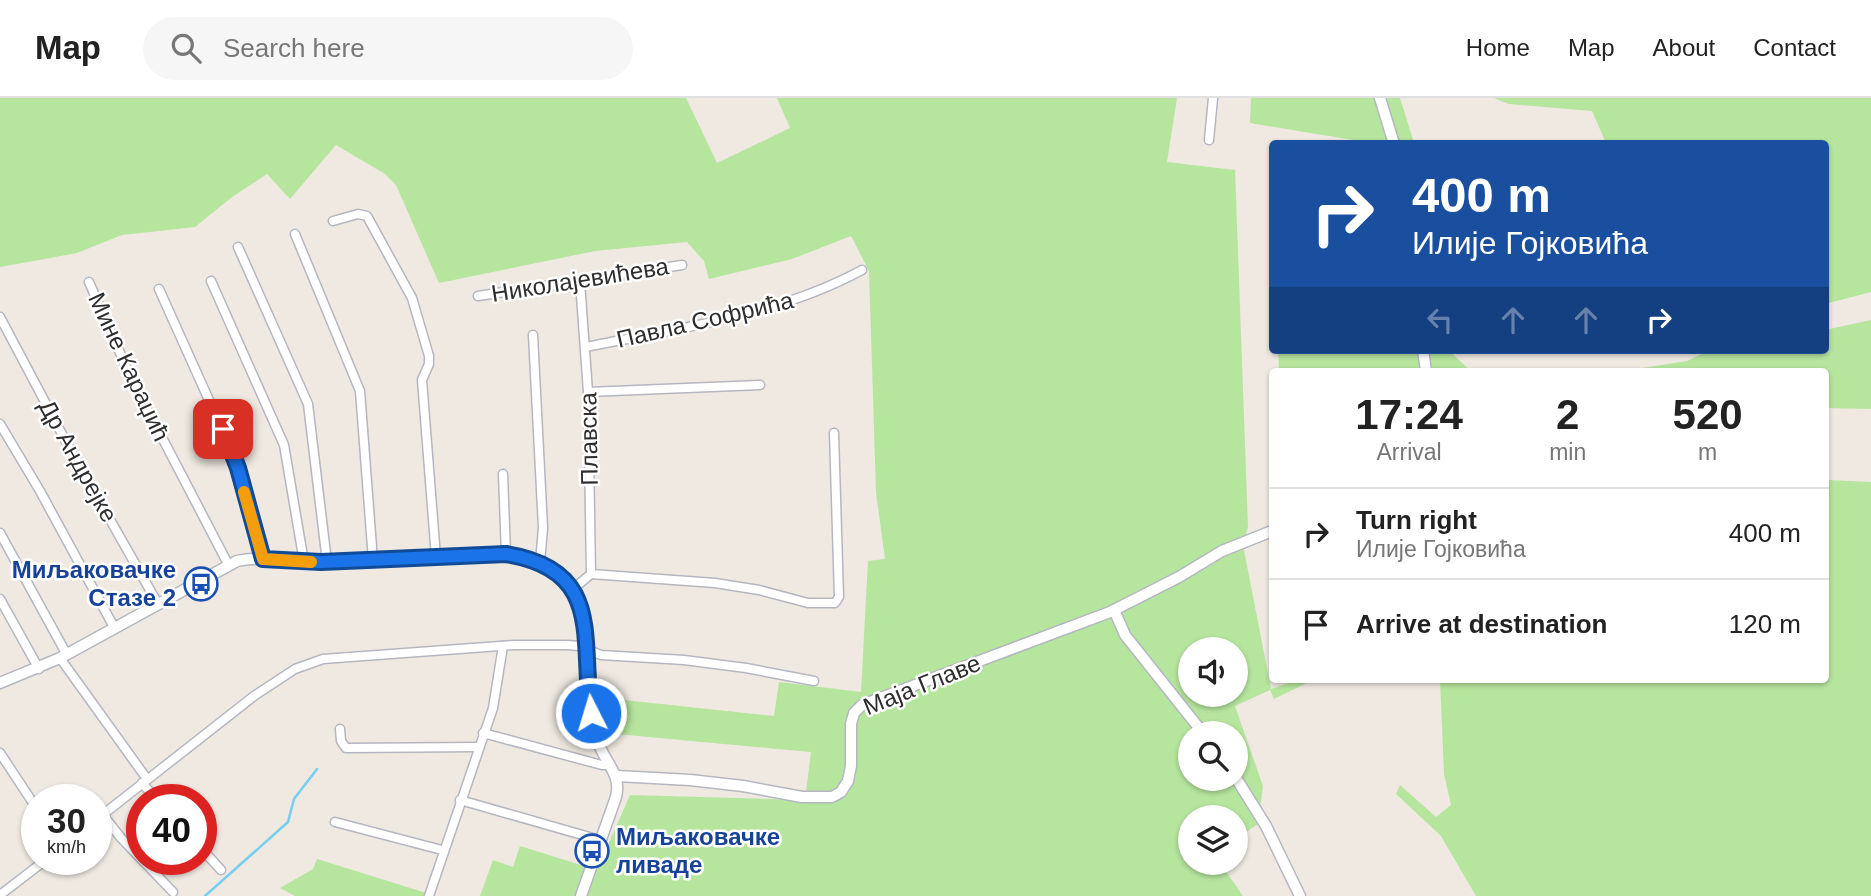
<!DOCTYPE html>
<meta charset="utf-8">
<style>
body{margin:0;font-family:Arial,sans-serif;background:#f6f6f6;color:#222;height:100vh;display:flex;flex-direction:column;font-size:26px;white-space:nowrap}
*{box-sizing:border-box;margin:0}
p{font-size:23px;color:#767676}
.icon{flex:none;width:38px;height:38px;fill:none;stroke:currentColor;stroke-width:2;stroke-linecap:round;stroke-linejoin:round}
.map{position:relative;flex:1;overflow:hidden}
.details{position:absolute;left:1269px;top:270px;width:560px;height:315px;display:flex;flex-direction:column;background:#fff;border-radius:7px;box-shadow:0 2px 5px #0004}
.details>*{flex:none}
.banner{position:absolute;left:1269px;top:42px;width:560px;height:214px;border-radius:7px;box-shadow:0 2px 5px #0004;background:#1a4fa0;color:#fff;overflow:hidden}
.tools{position:absolute;left:1178px;top:539px;display:grid;gap:14px}
.tools a{display:grid;place-items:center;width:70px;height:70px;border-radius:50%;background:#fff;box-shadow:0 2px 5px #0004;font-size:35px}
.speed{position:absolute;left:21px;top:686px;display:flex;gap:14px;font-size:35px;font-weight:700;text-align:center}
.speed>*{display:grid;place-content:center;width:91px;height:91px;border-radius:50%;background:#fff;box-shadow:0 2px 5px #0004;line-height:1}
.speed small{font-size:18px;font-weight:400}
.speed .limit{border:10px solid #d22;background:#fff;color:#111}
.pin{position:absolute;display:grid;place-items:center;width:60px;height:60px;color:#fff;margin:-30px;border-radius:14px;box-shadow:0 4px 10px #0006}
.me{position:absolute;width:77px;margin:-38px;rotate:355deg;stroke-linejoin:round;filter:drop-shadow(0 0 5px #0008)}
.turn{display:flex;align-items:center;gap:24px;height:147px;padding:0 28px;font-size:32px}
.turn .icon{width:91px;height:91px;stroke-width:2.5}
.turn b{display:block;font-size:49px;line-height:60px}
.lanes{display:flex;align-items:center;height:66px;padding:0 28px;background:#0003;justify-content:center;gap:35px;direction:ltr}
.lanes .off{opacity:.35}
.eta{display:flex;justify-content:space-evenly;align-items:center;height:119px;text-align:center}
.eta b{font-size:42px;font-weight:700;line-height:49px}
ul{padding:0;list-style:none}
li{display:flex;align-items:center;gap:21px;height:91px;padding:0 28px;border-top:2px solid #e0e0e0}
li div{flex:1}
li b{display:block;font-size:26px}
li em{font-style:normal}
header{display:flex;align-items:center;gap:42px;box-sizing:border-box;height:98px;padding:0 35px;background:#fff;border-bottom:2px solid #e0e0e0}
header strong{font-size:33px}
nav{display:flex;gap:38px;margin-inline-start:auto;font-size:24px}
.search{width:490px;height:63px;background:#f6f6f6;display:flex;align-items:center;gap:18px;box-sizing:border-box;padding:0 24px;border-radius:38px;color:#767676;font-size:26px}
.map>svg:first-child{display:block}
.green{fill:#b6e59e;fill-rule:evenodd}
.lines{fill:none;stroke-linecap:round;stroke-linejoin:round}
.stream{stroke:#75cff0;stroke-width:2.5}
.minor-casing{stroke:#b4b7c1;stroke-width:11}
.tertiary-casing{stroke:#b4b7c1;stroke-width:13}
.minor{stroke:#fff;stroke-width:8}
.tertiary{stroke:#fff;stroke-width:10}
.route-casing{stroke:#114b97;stroke-width:18}
.route{stroke:#1a73e8;stroke-width:12}
.slow{stroke:#f59e0b;stroke-width:12}
.labels{text-anchor:middle;stroke-width:5;stroke-linejoin:round;paint-order:stroke}
.street-label{font-size:24px;fill:#2e2e2e;stroke:#fff}
.transit-label{font-size:24px;font-weight:bold;fill:#164399;stroke:#fff;text-anchor:end}
</style>
<header>
<strong>Map</strong>
<div class="search"><svg class="icon" aria-label="search" viewBox="0 0 24 24"><circle cx="10" cy="10" r="6"/><path d="M15 15l6 6"/></svg>Search here</div>
<nav><a>Home</a><a>Map</a><a>About</a><a>Contact</a></nav>
</header>
<div class="map">
<svg width="1871" height="798" viewBox="0 0 1871 798">
<rect width="100%" height="100%" fill="#efe9e1"/>
<!-- green -->
<g class="green">
<path d="M0,0H686L717,65L790,30L777,0H1177L1167,64L1235,72L1248,429L1243,447L1271,591L1301,581H1315L1274,601L1270,592L1235,608L1263,688L1258,726L1236,741V719H1190V765H1220L1243,798H480L493,762L513,769L520,748L597,772L630,697L805,702L811,654L606,635L605,600L774,618L779,584L861,594L868,463L885,461L876,394L869,173L851,138L792,161L709,181L704,163L687,144L595,153L439,185L396,87L385,76L336,47L290,101L267,76L232,99L195,129L122,137L77,155L0,169ZM1190,551H1236V597H1190ZM1190,635H1236V681H1190Z"/>
<path d="M1251,0H1400L1414,45H1360L1353,42L1250,25Z"/>
<path d="M1494,0H1871V194L1825,206V46L1606,45L1592,13L1509,6Z"/>
<path d="M1871,222V311L1825,310V273H1623L1687,263L1710,252H1825V232Z"/>
<path d="M1278,252H1448L1471,273H1279Z"/>
<path d="M1825,372L1828,382L1871,384V798H1476L1441,738L1396,696L1400,687L1436,719L1451,707L1444,676L1440,581H1825Z"/>
<path d="M317,761L436,798H295L280,790L313,771Z"/>
</g>
<g class="lines">
<!-- stream -->
<path class="stream" d="M205,798L288,724L294,701L317,671"/>
<defs>
<g id="minor">
<path d="M1209,42L1213,0"/>
<path d="M333,123L358,116L367,118L412,200L429,258V266L422,282L436,459"/>
<path d="M295,136L360,293L373,462"/>
<path d="M238,149L308,306L327,464"/>
<path d="M211,183L284,347L304,464"/>
<path d="M89,184L131,280L228,466"/>
<path d="M580,184L588,294L591,476"/>
<path d="M159,191L231,351L263,461"/>
<path d="M478,198L682,167"/>
<path d="M0,219L71,353L158,506"/>
<path d="M533,237L543,430L540,464"/>
<path d="M586,249C679,230 777,218 862,172"/>
<path d="M588,294L760,287"/>
<path d="M0,326L40,393L115,531"/>
<path d="M503,376L506,456"/>
<path d="M0,435L67,557"/>
<path d="M591,476L715,485L759,492L808,505H835L839,499L834,335"/>
<path d="M573,491L591,476"/>
<path d="M0,501L39,571"/>
<path d="M60,560L147,681"/>
<path d="M340,631L341,643L346,650L478,649"/>
<path d="M483,635L602,667H610"/>
<path d="M0,655L37,711"/>
<path d="M142,685L157,702"/>
<path d="M460,702L600,742"/>
<path d="M103,717L121,740L173,794"/>
<path d="M96,722L254,598L295,571L323,561L514,547H567L579,548L601,557L684,562L746,570L814,583"/>
<path d="M335,724L442,752"/>
<path d="M201,750L221,772"/>
<path d="M0,797L47,761"/>
<path d="M429,798L493,610L503,548"/>
</g>
<g id="tertiary">
<path d="M1380,0L1394,46"/>
<path d="M1423,252L1426,273"/>
<path d="M1114,512L1125,537L1203,635"/>
<path d="M0,585L60,560L237,463C265,457 294,465 322,464C357,464 393,462 428,460C458,457 489,452 519,458C538,462 556,470 569,485C594,513 585,574 590,610C592,623 595,638 601,651C609,669 621,678 616,699L581,798"/>
<path d="M617,678L690,682L743,688L802,699H832L841,694L848,683L851,668V626L854,615L862,607L1110,514L1179,479L1222,453L1272,433"/>
<path d="M1236,680L1266,728L1300,798"/>
</g>
</defs>
<!-- minor casing -->
<use href="#minor" class="minor-casing"/>
<!-- tertiary casing -->
<use href="#tertiary" class="tertiary-casing"/>
<!-- minor -->
<use href="#minor" class="minor"/>
<!-- tertiary -->
<use href="#tertiary" class="tertiary"/>
</g>
<g class="lines">
<defs>
<path id="route" d="M223,331L238,370L263,461L321,464L506,456C605,472 580,541 591,615"/>
</defs>
<!-- route casing -->
<use href="#route" class="route-casing"/>
<!-- route -->
<use href="#route" class="route"/>
<!-- slow -->
<path class="slow" d="M244,394L263,461L311,464"/>
</g>
<!-- icons -->
<defs>
<symbol id="bus-ring" viewBox="-11 -11 22 22"><circle r="9.5" fill="#fff" stroke="#1a4fb4" stroke-width="1.5"/><path d="M-5-6H5V4H4V6H2V4H-2V6H-4V4H-5ZM-3.5-4V0h7V-4ZM-3.5 1.2v1.5H-2V1.2ZM2 1.2v1.5H3.5V1.2Z" fill="#1a4fb4"/></symbol>
</defs>
<g fill-rule="evenodd">
<use href="#bus-ring" x="182" y="467" width="38" height="38"/>
<use href="#bus-ring" x="573" y="734" width="38" height="38"/>
</g>
<g class="labels">
<!-- street labels -->
<g class="street-label">
<text transform="translate(580 182) rotate(-9)" y="8">Николајевићева</text>
<text transform="translate(705 222) rotate(-13)" y="8">Павла Софрића</text>
<text transform="translate(129 269) rotate(65)" y="8">Мине Караџић</text>
<text transform="translate(589 341) rotate(-91)" y="8">Плавска</text>
<text transform="translate(78 363) rotate(61)" y="8">Др Андрејке</text>
<text transform="translate(922 587) rotate(-22)" y="8">Маја Главе</text>
</g>
<!-- transit labels -->
<g class="transit-label">
<text x="176" y="480">Миљаковачке<tspan x="176" dy="28">Стазе 2</tspan></text>
<text x="616" y="747" text-anchor="start">Миљаковачке<tspan x="616" dy="28">ливаде</tspan></text>
</g>
</g>
</svg>
<div class="tools">
<a><svg class="icon" aria-label="sound" viewBox="0 0 24 24"><path d="M4 9h4l5-4v14l-5-4H4zM17 9q2 3 0 6"/></svg></a>
<a><svg class="icon" aria-label="search" viewBox="0 0 24 24"><circle cx="10" cy="10" r="6"/><path d="M15 15l6 6"/></svg></a>
<a><svg class="icon" aria-label="layers" viewBox="0 0 24 24"><path d="M12 4l9 5-9 5-9-5zM3 14l9 5 9-5"/></svg></a>
</div>
<div class="speed"><div>30<small>km/h</small></div><div class="limit">40</div></div>
<div class="pin" style="left:223px;top:331px;background:#d93025"><svg class="icon" aria-label="arrive" viewBox="0 0 24 24"><path d="M6 21V4h12l-3 4 3 4H6"/></svg></div>
<svg class="me" style="left:591px;top:615px" viewBox="-20 -20 40 40"><circle r="17" fill="#1a73e8" stroke="#fff" stroke-width="3"/><path d="M0-11L8 9 0 5-8 9z" fill="#fff"/></svg>
<div class="banner">
<div class="turn"><svg class="icon" aria-label="right" viewBox="0 0 24 24"><path d="M7 20v-9h11M14 6l5 5-5 5"/></svg><div><b>400 m</b>Илије Гојковића</div></div>
<div class="lanes"><svg class="icon off" aria-label="left" viewBox="0 0 24 24"><path d="M17 20v-9H6M10 6l-5 5 5 5"/></svg><svg class="icon off" aria-label="ahead" viewBox="0 0 24 24"><path d="M12 20V5M6 11l6-6 6 6"/></svg><svg class="icon off" aria-label="ahead" viewBox="0 0 24 24"><path d="M12 20V5M6 11l6-6 6 6"/></svg><svg class="icon" aria-label="right" viewBox="0 0 24 24"><path d="M7 20v-9h11M14 6l5 5-5 5"/></svg></div>
</div>
<section class="details">
<div class="eta">
<div><b>17:24</b><p>Arrival</p></div>
<div><b>2</b><p>min</p></div>
<div><b>520</b><p>m</p></div>
</div>
<ul>
<li><svg class="icon" aria-label="right" viewBox="0 0 24 24"><path d="M7 20v-9h11M14 6l5 5-5 5"/></svg><div><b>Turn right</b><p>Илије Гојковића</p></div><em>400 m</em></li>
<li><svg class="icon" aria-label="arrive" viewBox="0 0 24 24"><path d="M6 21V4h12l-3 4 3 4H6"/></svg><div><b>Arrive at destination</b></div><em>120 m</em></li>
</ul>
</section>
</div>
